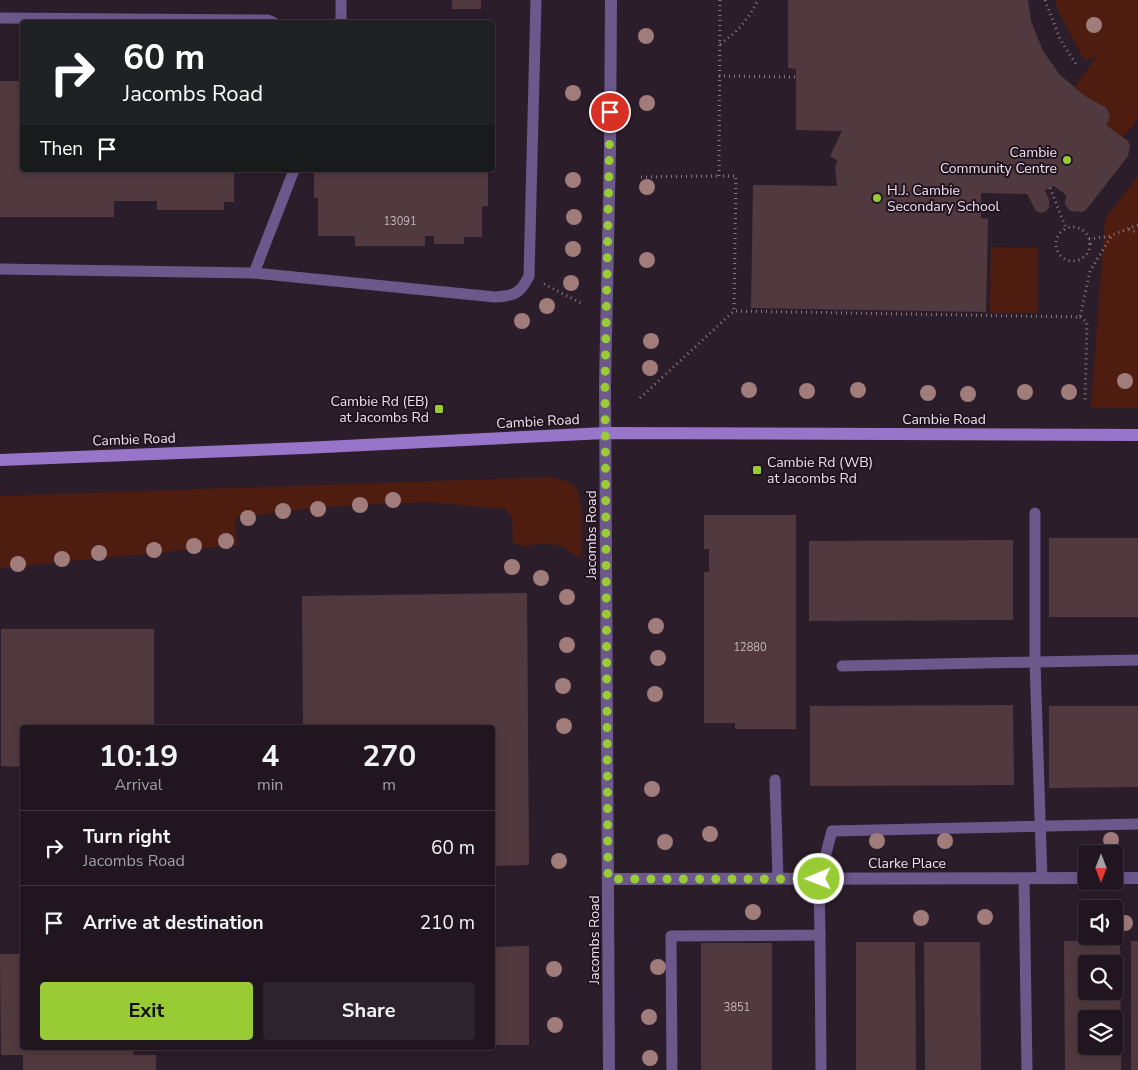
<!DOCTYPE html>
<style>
body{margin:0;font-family:"Nunito Sans",sans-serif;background:#2d232d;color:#f1f3f6;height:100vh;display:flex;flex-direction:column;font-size:19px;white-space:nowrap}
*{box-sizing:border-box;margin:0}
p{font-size:16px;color:#a29fa5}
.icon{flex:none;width:28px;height:28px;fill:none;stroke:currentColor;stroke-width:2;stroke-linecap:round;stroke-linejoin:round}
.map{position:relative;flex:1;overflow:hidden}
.sheet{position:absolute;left:20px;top:725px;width:475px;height:325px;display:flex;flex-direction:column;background:#211620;border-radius:5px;box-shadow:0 2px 12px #0003,0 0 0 1px #3e353e}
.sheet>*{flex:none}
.hud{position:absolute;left:20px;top:20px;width:475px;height:152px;border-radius:5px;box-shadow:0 2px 12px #0003,0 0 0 1px #3e353e;background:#202124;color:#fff;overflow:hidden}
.needle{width:32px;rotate:180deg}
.tools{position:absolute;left:1078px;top:845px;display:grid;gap:10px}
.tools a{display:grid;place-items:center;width:45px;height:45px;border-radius:5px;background:#211620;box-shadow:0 2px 12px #0003,0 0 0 1px #3e353e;font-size:25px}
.pin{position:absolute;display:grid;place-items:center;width:42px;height:42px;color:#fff;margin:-21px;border:2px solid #fff;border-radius:50%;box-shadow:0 1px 5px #0007}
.me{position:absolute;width:55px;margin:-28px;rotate:269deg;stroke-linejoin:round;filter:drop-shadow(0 0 4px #0008)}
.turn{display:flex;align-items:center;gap:18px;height:105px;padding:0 20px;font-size:22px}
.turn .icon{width:65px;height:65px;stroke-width:2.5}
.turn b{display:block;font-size:35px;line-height:42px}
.then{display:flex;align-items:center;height:48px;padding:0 20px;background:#0003;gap:10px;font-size:19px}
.eta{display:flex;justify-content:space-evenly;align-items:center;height:85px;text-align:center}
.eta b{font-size:30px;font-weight:700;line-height:35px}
.button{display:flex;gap:10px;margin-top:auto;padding:10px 20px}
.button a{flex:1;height:58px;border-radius:5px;background:#99cb35;color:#111;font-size:20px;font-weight:700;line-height:58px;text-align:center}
.button a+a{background:#2d232d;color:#f1f3f6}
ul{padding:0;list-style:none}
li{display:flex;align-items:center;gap:15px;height:75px;padding:0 20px;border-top:1px solid #3e353e}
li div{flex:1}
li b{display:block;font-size:19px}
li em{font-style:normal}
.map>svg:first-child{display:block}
.green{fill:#4f1c10}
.building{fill:#513a3f;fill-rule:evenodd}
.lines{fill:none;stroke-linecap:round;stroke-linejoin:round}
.path{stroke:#887b86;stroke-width:3;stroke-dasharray:1 4;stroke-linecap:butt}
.service{stroke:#6d588c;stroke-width:11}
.minor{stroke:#6d588c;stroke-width:12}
.tertiary{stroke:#6d588c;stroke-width:12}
.secondary{stroke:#9775c9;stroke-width:12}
.tree{fill:#a07c7b}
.route{stroke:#99cb35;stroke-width:9;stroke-dasharray:0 16.2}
.poi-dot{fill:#99cb35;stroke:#221320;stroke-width:2}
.labels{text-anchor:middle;stroke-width:4;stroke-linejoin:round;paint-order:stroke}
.number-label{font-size:11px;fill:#c5b7bf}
.poi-label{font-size:14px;fill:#ece1ea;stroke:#221320;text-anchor:end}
.street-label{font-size:14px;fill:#ece1ea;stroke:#221320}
</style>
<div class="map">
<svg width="1138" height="1070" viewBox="0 0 1138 1070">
<rect width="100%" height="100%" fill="#2c1d2a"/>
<!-- green -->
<g class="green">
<path d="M1056,0H1138V119L1123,137L1106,125L1110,117L1108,109L1085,96L1075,87L1096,57L1084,60L1057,9Z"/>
<path d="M1138,176V408H1091L1105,219Z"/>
<path d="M991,247L1038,248L1037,313H990Z"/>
<path d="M550,477C558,479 568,481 575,487C585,497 581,542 581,557L576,556L562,546L542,543L527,546L513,544L512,516L505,509L427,502L320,507L235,518L237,545L0,568V496Z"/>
</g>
<!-- building -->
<g class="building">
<rect x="452" y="0" width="29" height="9"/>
<path d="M788,0H1028L1031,21L1043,51L1060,75L1085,96L1107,108L1110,117L1106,125L1128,141L1130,146L1128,156L1086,210L1082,212L1070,211L1065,204L1066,195L1054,186L1045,190L1049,200V208L1045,212L1041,213L1036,211L1027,194L981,193V218L988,219L986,312L751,308L753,185L837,186L835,167L838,161L830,156L842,131L796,130V69L788,68Z"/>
<path d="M0,81H22V170H229V172H234V202H224V210H157V201H114V217H0Z"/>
<path d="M314,170H488V206H482V237H464V244H434V236H425V246H355V236H318V198H314Z"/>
<path d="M704,515H796V729H735V723H704V572H709V549H704Z"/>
<rect x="1049" y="538" width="89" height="79"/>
<path d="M1013,540V620L809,621V541Z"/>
<path d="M527,593L529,865L492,866V728H303L302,596Z"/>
<path d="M1,629H154V728H22V767L1,766Z"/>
<path d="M1013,705L1014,785L810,786V706Z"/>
<path d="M1049,706H1138V787L1049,788Z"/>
<path d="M1120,940L1121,1070H1065L1064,941ZM1086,964H1114V991H1086ZM1086,1019H1114V1046H1086Z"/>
<rect x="1131" y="941" width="7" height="129"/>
<path d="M856,942H915L916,1070H856Z"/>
<path d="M924,942H980L981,1070H925Z"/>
<rect x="701" y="943" width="71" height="127"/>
<path d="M529,946V1045H492V947Z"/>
<path d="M0,954H22V1048H133V1055H156V1070H23V1055H1Z"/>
</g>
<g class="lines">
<!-- path -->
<g class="path">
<path d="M720,0L719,176H736L734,311L1080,317L1090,271L1112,235L1138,225"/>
<path d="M1045,0L1060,39L1077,66"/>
<path d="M720,44C737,33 749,18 758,0"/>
<path d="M719,76L796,77"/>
<path d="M641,177L719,176"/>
<path d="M1050,188L1066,228"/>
<circle cx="1073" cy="244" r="17"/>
<path d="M1129,229L1138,233"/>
<path d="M1089,239L1112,236"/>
<path d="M544,284L583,304"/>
<path d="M1080,317L1087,322L1085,403"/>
<path d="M640,398L734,311"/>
</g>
<!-- service -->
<g class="service">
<path d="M341,0V22"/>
<path d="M0,18L268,20L273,22"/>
<path d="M0,269L254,273L495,297C514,296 520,294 529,276L536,0"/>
<path d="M254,273L294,170"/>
<path d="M842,666L1035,662V513"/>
<path d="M775,780L778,879"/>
<path d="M1024,878L1027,1070"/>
<path d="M1042,878L1035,662L1138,660"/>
<path d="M820,935L821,1070"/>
<path d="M672,1070L671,936L820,935L819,879L832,831L1138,824"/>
</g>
<!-- minor -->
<g class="minor">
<path d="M1114,878H1138"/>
<path d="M608,879L1086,878"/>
</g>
<!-- tertiary -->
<path class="tertiary" d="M609,1070L605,385L610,149L611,0"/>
<!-- secondary -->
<path class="secondary" d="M0,460L304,448L605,433L1138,435"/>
</g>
<!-- trees -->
<g class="tree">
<circle cx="1094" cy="25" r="8"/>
<circle cx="646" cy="36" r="8"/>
<circle cx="573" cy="93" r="8"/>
<circle cx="647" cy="103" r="8"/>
<circle cx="573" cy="180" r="8"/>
<circle cx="647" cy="187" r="8"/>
<circle cx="574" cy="217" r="8"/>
<circle cx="573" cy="249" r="8"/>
<circle cx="647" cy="260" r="8"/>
<circle cx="571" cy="283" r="8"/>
<circle cx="547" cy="306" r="8"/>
<circle cx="522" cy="321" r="8"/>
<circle cx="651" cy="341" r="8"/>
<circle cx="650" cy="368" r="8"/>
<circle cx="1125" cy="381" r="8"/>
<circle cx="749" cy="390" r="8"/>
<circle cx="858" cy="390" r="8"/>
<circle cx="807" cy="391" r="8"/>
<circle cx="1025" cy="392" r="8"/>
<circle cx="1069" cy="392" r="8"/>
<circle cx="928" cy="393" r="8"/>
<circle cx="968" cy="394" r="8"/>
<circle cx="393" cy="500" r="8"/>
<circle cx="360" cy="505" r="8"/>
<circle cx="318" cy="509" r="8"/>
<circle cx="283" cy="511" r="8"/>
<circle cx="248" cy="518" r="8"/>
<circle cx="226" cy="541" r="8"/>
<circle cx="194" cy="546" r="8"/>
<circle cx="154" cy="550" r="8"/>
<circle cx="99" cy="553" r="8"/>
<circle cx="62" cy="559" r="8"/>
<circle cx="18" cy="564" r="8"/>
<circle cx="512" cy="567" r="8"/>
<circle cx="541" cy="578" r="8"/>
<circle cx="567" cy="597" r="8"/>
<circle cx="656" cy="626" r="8"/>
<circle cx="567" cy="645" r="8"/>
<circle cx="658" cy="658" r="8"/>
<circle cx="563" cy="686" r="8"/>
<circle cx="655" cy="694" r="8"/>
<circle cx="564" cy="726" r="8"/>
<circle cx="652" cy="789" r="8"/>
<circle cx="710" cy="834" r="8"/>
<circle cx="1111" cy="840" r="8"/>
<circle cx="877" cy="841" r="8"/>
<circle cx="945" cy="841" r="8"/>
<circle cx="665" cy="842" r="8"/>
<circle cx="559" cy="861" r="8"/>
<circle cx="753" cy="912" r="8"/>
<circle cx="985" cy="917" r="8"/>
<circle cx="921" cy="918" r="8"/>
<circle cx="1125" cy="923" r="8"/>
<circle cx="658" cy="967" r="8"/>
<circle cx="554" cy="969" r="8"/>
<circle cx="649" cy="1017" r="8"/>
<circle cx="555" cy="1025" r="8"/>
<circle cx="650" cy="1058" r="8"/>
</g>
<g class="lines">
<!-- route -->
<path class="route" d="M610,112L605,385L608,879H819"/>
</g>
<!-- markers -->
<g class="poi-dot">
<circle cx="1067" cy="160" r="5"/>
<circle cx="877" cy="198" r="5"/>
<rect x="434" y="404" width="10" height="10" rx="2.5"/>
<rect x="752" y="465" width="10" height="10" rx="2.5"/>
</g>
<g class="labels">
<!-- number labels -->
<g class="number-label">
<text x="400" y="225">13091</text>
<text x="750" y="651">12880</text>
<text x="737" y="1011">3851</text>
</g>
<!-- poi labels -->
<g class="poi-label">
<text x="1057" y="157">Cambie<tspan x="1057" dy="16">Community Centre</tspan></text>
<text x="887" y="195" text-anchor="start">H.J. Cambie<tspan x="887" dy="16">Secondary School</tspan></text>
<text x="429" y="406">Cambie Rd (EB)<tspan x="429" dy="16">at Jacombs Rd</tspan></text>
<text x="767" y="467" text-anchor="start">Cambie Rd (WB)<tspan x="767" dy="16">at Jacombs Rd</tspan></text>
</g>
<!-- street labels -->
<g class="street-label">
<text x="944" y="424">Cambie Road</text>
<text transform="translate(538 421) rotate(-3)" y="5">Cambie Road</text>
<text transform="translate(134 439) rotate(-2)" y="5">Cambie Road</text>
<text transform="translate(591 535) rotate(-90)" y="5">Jacombs Road</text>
<text x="907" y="868">Clarke Place</text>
<text transform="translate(594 940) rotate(-90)" y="5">Jacombs Road</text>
</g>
</g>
</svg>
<div class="tools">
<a><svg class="needle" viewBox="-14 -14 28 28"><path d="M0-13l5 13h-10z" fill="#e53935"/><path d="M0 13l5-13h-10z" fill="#a29fa5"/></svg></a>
<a><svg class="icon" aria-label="sound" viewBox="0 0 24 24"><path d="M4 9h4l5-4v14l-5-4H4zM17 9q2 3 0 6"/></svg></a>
<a><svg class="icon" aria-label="search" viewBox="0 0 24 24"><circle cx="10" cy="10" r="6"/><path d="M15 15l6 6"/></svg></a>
<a><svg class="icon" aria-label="layers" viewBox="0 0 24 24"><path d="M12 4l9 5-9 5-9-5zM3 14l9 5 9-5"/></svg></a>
</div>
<div class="pin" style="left:610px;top:112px;background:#d93025"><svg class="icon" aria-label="arrive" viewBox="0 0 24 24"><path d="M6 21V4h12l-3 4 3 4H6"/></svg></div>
<svg class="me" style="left:819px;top:879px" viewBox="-20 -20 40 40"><circle r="17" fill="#99cb35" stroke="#fff" stroke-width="3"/><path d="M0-11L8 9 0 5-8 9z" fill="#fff"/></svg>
<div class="hud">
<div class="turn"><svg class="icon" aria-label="right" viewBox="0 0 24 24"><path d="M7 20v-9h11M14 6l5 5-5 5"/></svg><div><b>60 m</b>Jacombs Road</div></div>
<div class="then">Then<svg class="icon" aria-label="arrive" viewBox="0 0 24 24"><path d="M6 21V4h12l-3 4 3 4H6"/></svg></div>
</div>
<section class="sheet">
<div class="eta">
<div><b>10:19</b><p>Arrival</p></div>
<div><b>4</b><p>min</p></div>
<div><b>270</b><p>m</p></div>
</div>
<ul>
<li><svg class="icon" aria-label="right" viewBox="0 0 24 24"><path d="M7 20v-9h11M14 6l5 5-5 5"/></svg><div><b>Turn right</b><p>Jacombs Road</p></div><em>60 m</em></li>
<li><svg class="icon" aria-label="arrive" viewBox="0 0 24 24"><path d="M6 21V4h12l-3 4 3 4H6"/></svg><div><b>Arrive at destination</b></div><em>210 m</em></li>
</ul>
<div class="button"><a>Exit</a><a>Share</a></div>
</section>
</div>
